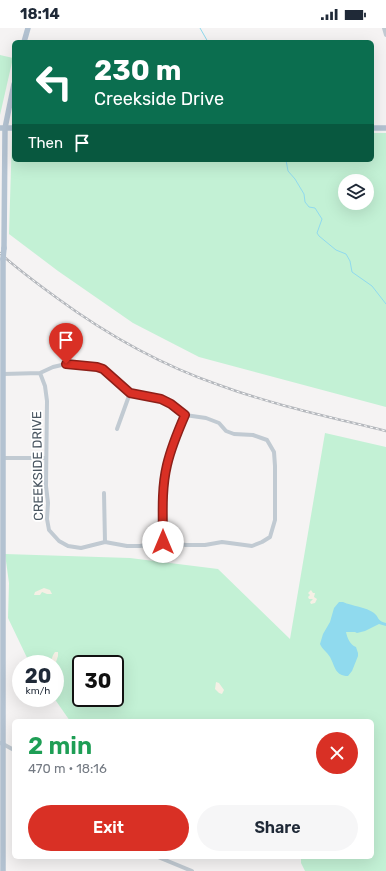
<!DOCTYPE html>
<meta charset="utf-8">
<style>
body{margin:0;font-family:Rubik,sans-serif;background:#f6f6f7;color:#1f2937;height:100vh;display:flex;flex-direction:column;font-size:15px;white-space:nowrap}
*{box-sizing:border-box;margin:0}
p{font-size:13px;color:#747a83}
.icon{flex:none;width:22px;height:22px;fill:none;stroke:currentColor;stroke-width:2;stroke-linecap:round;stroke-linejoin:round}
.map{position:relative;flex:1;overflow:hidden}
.drawer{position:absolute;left:12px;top:691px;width:362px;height:140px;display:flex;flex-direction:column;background:#fff;border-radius:6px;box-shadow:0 4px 16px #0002}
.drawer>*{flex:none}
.guide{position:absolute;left:12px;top:12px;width:362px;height:122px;border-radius:6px;box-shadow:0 4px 16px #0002;background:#0b6e4f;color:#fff;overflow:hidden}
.controls{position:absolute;left:338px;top:146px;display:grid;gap:8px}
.controls a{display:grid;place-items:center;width:36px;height:36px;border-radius:50%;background:#fff;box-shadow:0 4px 16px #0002;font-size:20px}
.speed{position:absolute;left:12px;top:627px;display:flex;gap:8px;font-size:20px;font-weight:700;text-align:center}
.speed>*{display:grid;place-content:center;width:52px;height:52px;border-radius:50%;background:#fff;box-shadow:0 4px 16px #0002;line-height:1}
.speed small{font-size:10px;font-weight:400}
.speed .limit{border:2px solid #111;border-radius:6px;background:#fff;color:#111}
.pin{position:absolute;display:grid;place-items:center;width:34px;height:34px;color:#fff;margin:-41px -17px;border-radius:50% 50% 50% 0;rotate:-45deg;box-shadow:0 0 4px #0007}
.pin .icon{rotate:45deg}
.me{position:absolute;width:44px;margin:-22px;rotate:0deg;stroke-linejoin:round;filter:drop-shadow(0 0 3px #0008)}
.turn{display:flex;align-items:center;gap:14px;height:84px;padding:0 16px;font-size:18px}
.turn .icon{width:52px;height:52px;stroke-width:2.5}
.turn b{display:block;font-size:28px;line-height:34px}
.then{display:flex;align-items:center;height:38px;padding:0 16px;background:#0003;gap:8px;font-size:15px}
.round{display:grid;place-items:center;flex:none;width:42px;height:42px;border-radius:21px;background:#f6f6f7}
.head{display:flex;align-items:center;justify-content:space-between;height:68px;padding:0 16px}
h1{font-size:24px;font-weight:600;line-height:30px;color:#1e9e55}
.cta{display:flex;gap:8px;margin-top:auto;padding:8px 16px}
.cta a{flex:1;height:46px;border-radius:24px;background:#d93025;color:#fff;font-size:16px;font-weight:600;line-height:46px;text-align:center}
.cta a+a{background:#f6f6f7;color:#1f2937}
.status{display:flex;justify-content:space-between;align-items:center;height:28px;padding:0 20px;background:#fff;direction:ltr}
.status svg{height:11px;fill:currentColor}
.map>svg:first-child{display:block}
.green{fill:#c3f1d5;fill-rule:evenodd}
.sand{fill:#f5f0e5}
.water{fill:#90daee}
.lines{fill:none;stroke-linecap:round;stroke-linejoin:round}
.stream{stroke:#90daee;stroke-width:1}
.minor{stroke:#c1cad2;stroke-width:4}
.major{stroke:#b3c2d1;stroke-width:5.5}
.rail-casing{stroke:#b5b8bd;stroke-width:2.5}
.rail{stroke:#fff;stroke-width:1;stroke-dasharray:3;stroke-linecap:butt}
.major-bridge{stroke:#b3c2d1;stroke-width:5.5}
.route-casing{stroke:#8d1f18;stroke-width:10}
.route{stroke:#d93025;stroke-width:7}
.labels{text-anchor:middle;stroke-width:3.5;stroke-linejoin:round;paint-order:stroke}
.street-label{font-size:13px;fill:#4a5661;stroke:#fff}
</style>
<div class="status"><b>18:14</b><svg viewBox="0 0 49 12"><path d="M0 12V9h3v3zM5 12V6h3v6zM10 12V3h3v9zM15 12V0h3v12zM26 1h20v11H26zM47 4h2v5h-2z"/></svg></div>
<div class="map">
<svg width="386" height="843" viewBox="0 0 386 843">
<rect width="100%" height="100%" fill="#f5f3f3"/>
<!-- green -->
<g class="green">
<path d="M0,27L13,30L0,87Z"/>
<path d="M372,105H386V379L199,329L133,295L58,243L9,206L12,107H14V132H372ZM345,153H367V175H345Z"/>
<path d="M325,405L386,419V843H305L301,835V829H372V693H70L54,670H55V636H30L8,590L9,555L5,526L130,530L218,541L290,611ZM81,636H115V670H81Z"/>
</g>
<!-- sand -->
<g class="sand">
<path d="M44,560L50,562L52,566H47L42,564L40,567H34L35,564Z"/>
<path d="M311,562L313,565H315L314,569L317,571L315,575L311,576L310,574L313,571H309L308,569L310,567L308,565Z"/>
<path d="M58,624V628L55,637L51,636C51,632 52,628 55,624Z"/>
<path d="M216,654L219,655L224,662L222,666L219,665L215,661Z"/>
</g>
<!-- water -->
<path class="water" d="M339,574H343C352,578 366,579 374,585C380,590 376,592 386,595V598L379,596L365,603L357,605L355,604H346C347,609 350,617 356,619L358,625V628L352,643L348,648C335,648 335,638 330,629C327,624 322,621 320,616L323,606L330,594L334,580Z"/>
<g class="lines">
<!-- stream -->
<g class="stream">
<path d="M200,0L208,14"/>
<path d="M286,132L288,143L295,151L304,166L305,174L309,179L315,180L322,191L317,205L319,208L336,222L346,226L350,233L352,244L372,258L386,276"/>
</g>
<!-- minor -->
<g class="minor">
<path d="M384,0L386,7"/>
<path d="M3,346L40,345L53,339L66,336L97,339L103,341L130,365L161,371L171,377L185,387L206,390L219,395L226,403L234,406L253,407L267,412L274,424L275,438V492L270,509L262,514L252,518L222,514L205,517H186L163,514L140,518H127L105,514L81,520L68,518L59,513L49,502L47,491L48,475L46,458L47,373L45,358L40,345"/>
<path d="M117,401L130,365"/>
<path d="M3,430H46"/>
<path d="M104,465L105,514"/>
<path d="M163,514C163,489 160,462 167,437C171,420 178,403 185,387"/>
<path d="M0,715L3,716L14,722"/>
<path d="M158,829L192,843"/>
</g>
<!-- major -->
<g class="major">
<path d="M24,14L28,0"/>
<path d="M0,100H14"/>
<path d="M372,100H386"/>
<path d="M4,220L5,100L14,56"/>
<path d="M3,231V843"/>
</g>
<defs>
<path id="rail" d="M0,225C17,241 38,256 57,270C106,306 161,337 219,357C273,377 330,389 386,403"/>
</defs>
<!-- rail casing -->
<use href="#rail" class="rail-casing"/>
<!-- rail -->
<use href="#rail" class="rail"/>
<!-- major-bridge -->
<path class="major-bridge" d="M3,231L4,220"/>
</g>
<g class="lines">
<defs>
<path id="route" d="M66,336L97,339L103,341L130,365L161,371L171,376L185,387C178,403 171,420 167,437C161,462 163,489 163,514"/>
</defs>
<!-- route casing -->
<use href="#route" class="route-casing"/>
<!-- route -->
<use href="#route" class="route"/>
</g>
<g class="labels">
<!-- street labels -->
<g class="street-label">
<text transform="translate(37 438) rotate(-91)" y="5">CREEKSIDE DRIVE</text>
</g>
</g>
</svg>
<div class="controls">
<a><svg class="icon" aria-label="layers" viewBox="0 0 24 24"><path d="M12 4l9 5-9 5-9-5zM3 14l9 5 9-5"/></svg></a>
</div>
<div class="speed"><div>20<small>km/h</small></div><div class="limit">30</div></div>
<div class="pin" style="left:66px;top:336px;background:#d93025"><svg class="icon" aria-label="arrive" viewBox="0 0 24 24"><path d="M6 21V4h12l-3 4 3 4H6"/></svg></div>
<svg class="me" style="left:163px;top:514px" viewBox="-20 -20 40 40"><circle r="19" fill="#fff"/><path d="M0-13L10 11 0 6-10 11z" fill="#d93025"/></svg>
<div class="guide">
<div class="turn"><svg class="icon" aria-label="left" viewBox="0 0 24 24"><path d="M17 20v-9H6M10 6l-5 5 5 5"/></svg><div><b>230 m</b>Creekside Drive</div></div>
<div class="then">Then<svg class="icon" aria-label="arrive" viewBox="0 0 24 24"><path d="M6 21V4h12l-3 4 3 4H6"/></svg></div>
</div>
<section class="drawer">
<div class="head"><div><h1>2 min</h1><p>470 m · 18:16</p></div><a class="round" style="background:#d93025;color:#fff"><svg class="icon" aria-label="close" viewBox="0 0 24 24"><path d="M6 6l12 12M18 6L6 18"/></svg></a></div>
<div class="cta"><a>Exit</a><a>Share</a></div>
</section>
</div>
